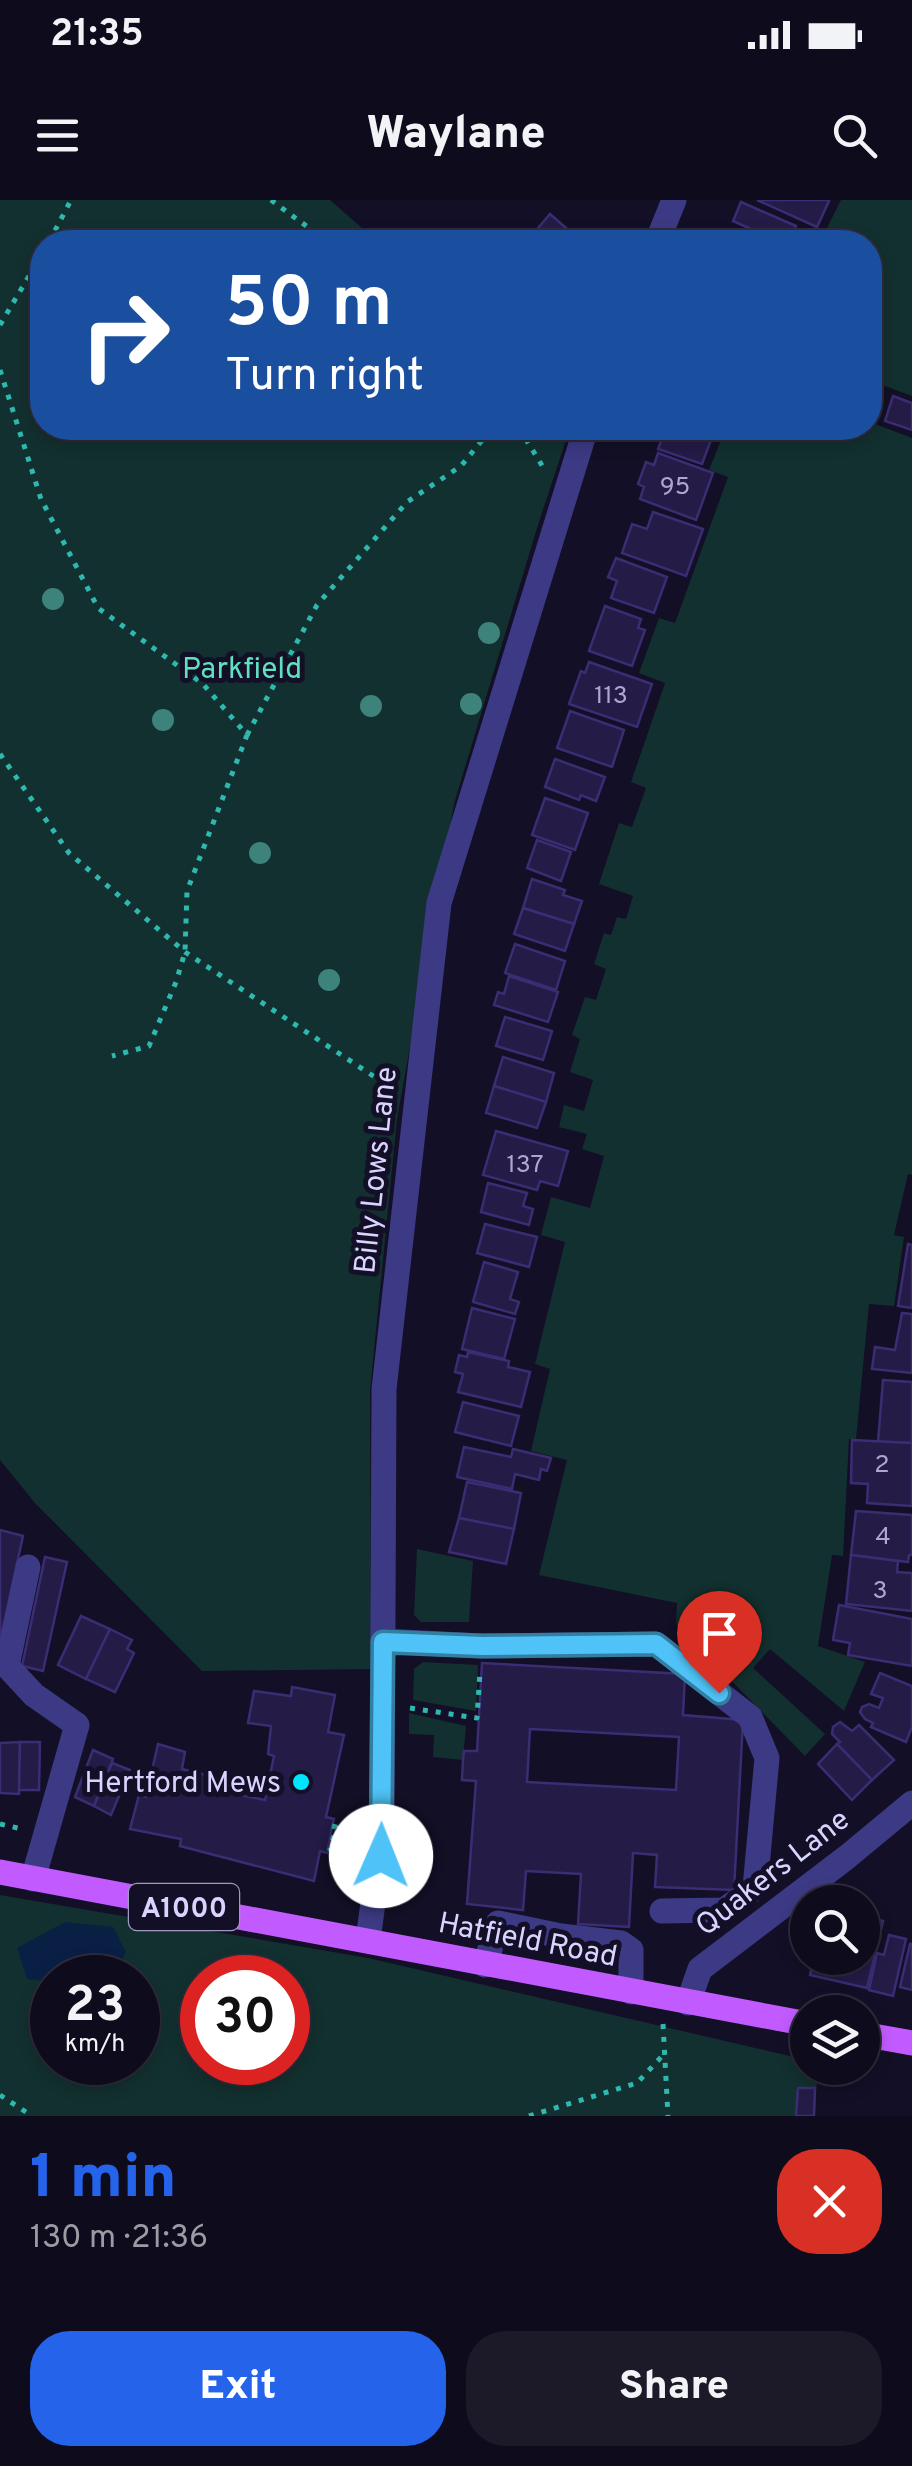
<!DOCTYPE html>
<meta charset="utf-8">
<style>
body{margin:0;font-family:Overpass,sans-serif;background:#1c1929;color:#f1f3f6;height:100vh;display:flex;flex-direction:column;font-size:38px;white-space:nowrap}
*{box-sizing:border-box;margin:0}
p{font-size:32px;color:#9b9ba3}
.icon{flex:none;width:55px;height:55px;fill:none;stroke:currentColor;stroke-width:2;stroke-linecap:round;stroke-linejoin:round}
.map{position:relative;height:1916px;overflow:hidden}
.panel{display:flex;flex-direction:column;background:#0e0b1c;flex:1}
.panel>*{flex:none}
.guide{position:absolute;left:30px;top:30px;width:852px;height:210px;border-radius:40px;box-shadow:0 5px 15px #0003,0 0 0 2px #2e2b3b;background:#1a4fa0;color:#fff;overflow:hidden}
.buttons{position:absolute;left:790px;top:1685px;display:grid;gap:20px}
.buttons a{display:grid;place-items:center;width:90px;height:90px;border-radius:50%;background:#0e0b1c;box-shadow:0 5px 15px #0003,0 0 0 2px #2e2b3b;font-size:50px}
.speed{position:absolute;left:30px;top:1755px;display:flex;gap:20px;font-size:50px;font-weight:700;text-align:center}
.speed>*{display:grid;place-content:center;width:130px;height:130px;border-radius:50%;background:#0e0b1c;box-shadow:0 5px 15px #0003,0 0 0 2px #2e2b3b;line-height:1}
.speed small{font-size:25px;font-weight:400}
.speed .limit{border:15px solid #d22;background:#fff;color:#111}
.pin{position:absolute;display:grid;place-items:center;width:85px;height:85px;color:#fff;margin:-102px -42px;border-radius:50% 50% 50% 0;rotate:-45deg;box-shadow:0 0 10px #0007}
.pin .icon{rotate:45deg}
.me{position:absolute;width:110px;margin:-55px;rotate:1deg;stroke-linejoin:round;filter:drop-shadow(0 0 8px #0008)}
.turn{display:flex;align-items:center;gap:35px;height:210px;padding:0 30px;font-size:45px}
.turn .icon{width:130px;height:130px;stroke-width:2.5}
.turn b{display:block;font-size:70px;line-height:85px}
.round{display:grid;place-items:center;flex:none;width:105px;height:105px;border-radius:40px;background:#1c1929}
.head{display:flex;align-items:center;justify-content:space-between;height:170px;padding:0 30px}
h1{font-size:60px;font-weight:800;line-height:75px;color:#2563eb}
.action{display:flex;gap:20px;margin-top:auto;padding:20px 30px}
.action a{flex:1;height:115px;border-radius:40px;background:#2563eb;color:#fff;font-size:40px;font-weight:800;line-height:115px;text-align:center}
.action a+a{background:#1c1929;color:#f1f3f6}
.status{display:flex;justify-content:space-between;align-items:center;height:70px;padding:0 50px;background:#0e0b1c;direction:ltr}
.status svg{height:28px;fill:currentColor}
header{display:flex;justify-content:space-between;align-items:center;height:130px;padding:0 30px;background:#0e0b1c;font-size:45px;font-weight:800}
.map>svg:first-child{display:block}
.green{fill:#12302f;fill-rule:evenodd}
.water{fill:#0a1f44}
.building{fill:#241b47;stroke:#3b2d73;stroke-width:2.5;fill-rule:evenodd}
.lines{fill:none;stroke-linecap:round;stroke-linejoin:round}
.path{stroke:#2fb8b0;stroke-width:5;stroke-dasharray:5 8;stroke-linecap:butt}
.minor{stroke:#3d3a85;stroke-width:25}
.major{stroke:#c25bff;stroke-width:25}
.tree{fill:#3d827b}
.route-casing{stroke:#337fa1;stroke-width:25}
.route{stroke:#4fc3f7;stroke-width:18}
.poi-dot{fill:#00e5ff;stroke:#130f26;stroke-width:4}
.labels{text-anchor:middle;stroke-width:10;stroke-linejoin:round;paint-order:stroke}
.number-label{font-size:25px;fill:#aca6d1}
.shield{fill:#130f26;stroke:#9e99be;stroke-width:2.5}
.shield-label{font-size:28px;font-weight:bold;fill:#d9d4ff}
.park-label{font-size:30px;fill:#5fe0c0;stroke:#130f26}
.street-label{font-size:30px;fill:#d9d4ff;stroke:#130f26}
.poi-label{font-size:30px;fill:#d9d4ff;stroke:#130f26;text-anchor:end}
</style>
<div class="status"><b>21:35</b><svg viewBox="0 0 49 12"><path d="M0 12V9h3v3zM5 12V6h3v6zM10 12V3h3v9zM15 12V0h3v12zM26 1h20v11H26zM47 4h2v5h-2z"/></svg></div>
<header><svg class="icon" aria-label="menu" viewBox="0 0 24 24"><path d="M4 6h16M4 12h16M4 18h16"/></svg>Waylane<svg class="icon" aria-label="search" viewBox="0 0 24 24"><circle cx="10" cy="10" r="6"/><path d="M15 15l6 6"/></svg></header>
<div class="map">
<svg width="912" height="1916" viewBox="0 0 912 1916">
<rect width="100%" height="100%" fill="#130f26"/>
<!-- green -->
<g class="green">
<path d="M0,0H330L378,42H42V228H570L537,328L454,604L397,919L370,1191L371,1469L202,1471L35,1303L0,1260Z"/>
<path d="M841,0H912V196L882,185L870,222L912,238V975L908,974L894,1035L904,1037L894,1106L869,1104L856,1239H849L843,1356L832,1355L818,1446L865,1462L844,1511L770,1449L753,1468L825,1534L805,1556L676,1424L677,1403L539,1375L567,1260L531,1251L550,1169L535,1164L565,1042L541,1035L551,997L590,1008L604,956L582,949L587,934L559,927L564,905L584,911L593,880L570,872L580,839L572,835L585,797L596,800L606,769L594,764L604,733L611,735L617,717L626,719L633,696L599,684L619,623L632,627L646,588L631,582L665,483L639,473L659,418L675,423L728,277L709,270L726,228H870V42H820Z"/>
<path d="M417,1349L473,1361L469,1422H421L414,1415Z"/>
<path d="M423,1462L478,1465L476,1511L413,1500L414,1469Z"/>
<path d="M409,1513L466,1526L463,1560L433,1557L434,1535L409,1534Z"/>
<path d="M0,1695L368,1758L807,1860L808,1868H818L814,1916H0ZM52,1778H138V1862H52ZM202,1778H288V1862H202Z"/>
</g>
<!-- water -->
<path class="water" d="M65,1722L113,1727L126,1752L113,1777L52,1778V1782L27,1779L17,1748Z"/>
<!-- building -->
<g class="building">
<path d="M757,0H827L829,1L817,27Z"/>
<path d="M741,2L796,26L789,42H750L753,35L751,29L733,21Z"/>
<path d="M550,14L582,42H529L527,41Z"/>
<path d="M893,196L912,203V230L885,221Z"/>
<path d="M666,228H703L714,232L702,264L658,249Z"/>
<path d="M658,253L713,273L696,320L640,299L644,287L638,284L646,262L654,265Z"/>
<path d="M653,312L703,329L686,376L622,353L632,324L647,329Z"/>
<path d="M616,358L667,377L654,413L611,398L617,381L608,377Z"/>
<path d="M605,406L641,419L638,428L645,430L632,466L589,451Z"/>
<path d="M589,462L652,484L637,527L569,504L581,471L585,473Z"/>
<path d="M570,511L624,530L612,567L557,548Z"/>
<path d="M555,559L605,577L596,601L581,595L579,600L545,587Z"/>
<path d="M545,598L588,613L575,650L532,635Z"/>
<path d="M537,640L571,652L561,681L527,668Z"/>
<path d="M532,679L565,690L563,695L582,701L574,724L523,708Z"/>
<path d="M523,708L574,724L565,751L514,734Z"/>
<path d="M515,744L565,761L556,790L505,773Z"/>
<path d="M509,776L558,792L548,822L494,805L498,792L504,794Z"/>
<path d="M505,817L552,831L543,860L496,846Z"/>
<path d="M503,857L554,873L546,902L494,886Z"/>
<path d="M494,886L546,902L537,928L486,913Z"/>
<path d="M496,931L568,951L558,986L540,981L537,990L483,975Z"/>
<path d="M488,983L527,993L523,1006L533,1009L529,1025L481,1012Z"/>
<path d="M485,1024L537,1037L529,1067L477,1053Z"/>
<path d="M908,1044L912,1045V1108L898,1106Z"/>
<path d="M484,1062L518,1072L510,1099L519,1102L515,1114L473,1102Z"/>
<path d="M472,1108L515,1119L504,1159L462,1149Z"/>
<path d="M902,1113L912,1114V1173L872,1169L875,1147L895,1150Z"/>
<path d="M468,1152L509,1161L508,1167L530,1172L521,1207L458,1192L463,1174L455,1172L459,1155L467,1157Z"/>
<path d="M883,1180L912,1182V1243L878,1242Z"/>
<path d="M463,1202L519,1216L511,1246L455,1232Z"/>
<path d="M852,1240L912,1243V1306L867,1303L868,1284L851,1283Z"/>
<path d="M464,1247L511,1257L513,1249L551,1258L547,1271L541,1269L539,1280L515,1274L512,1289L457,1277Z"/>
<path d="M467,1282L521,1293L514,1329L459,1318Z"/>
<path d="M856,1311L912,1315V1355H909L908,1362L851,1355Z"/>
<path d="M459,1318L514,1329L506,1364L449,1352Z"/>
<path d="M0,1330L23,1336L0,1442Z"/>
<path d="M851,1355L898,1361L897,1372L912,1373V1411L846,1404Z"/>
<path d="M45,1357L67,1362L43,1471L22,1466Z"/>
<path d="M839,1405L912,1419V1466L848,1455L850,1443L833,1440Z"/>
<path d="M81,1416L110,1429L86,1479L58,1465Z"/>
<path d="M110,1429L132,1440L127,1449L134,1453L115,1492L86,1479Z"/>
<path d="M482,1463L685,1474L683,1515L743,1520L734,1690L655,1687L657,1655L633,1653L629,1727L578,1724L581,1674L526,1671L523,1710L467,1704L476,1581L462,1580L463,1560L464,1551H477ZM530,1529L679,1537L676,1590L527,1582Z"/>
<path d="M880,1473L912,1486V1527L906,1542L871,1527L873,1523L865,1519L860,1512L862,1507L869,1504L879,1508L883,1498L871,1494Z"/>
<path d="M292,1487L335,1495L328,1532L344,1535L326,1617L334,1619L332,1626L327,1653L320,1651L314,1681L180,1646L181,1639L130,1629L139,1595L146,1597L158,1544L185,1552L182,1569L210,1576L208,1588L265,1600L274,1556L268,1554L271,1526L248,1523L254,1491L291,1496Z"/>
<path d="M840,1522L852,1531L859,1525L894,1560L872,1580L837,1544L840,1542L832,1534L833,1527Z"/>
<path d="M20,1542L19,1594L0,1593V1543Z"/>
<path d="M20,1542H40L39,1590H19Z"/>
<path d="M837,1544L872,1580L852,1600L818,1564Z"/>
<path d="M93,1550L113,1559L94,1606L75,1597Z"/>
<path d="M112,1563L130,1570L111,1615L94,1606Z"/>
<path d="M868,1718L883,1721L867,1788L810,1775L814,1758H862Z"/>
<path d="M889,1735L906,1739L893,1796L869,1790L877,1753L884,1755Z"/>
<path d="M910,1744H912V1790L900,1787Z"/>
<path d="M798,1888H815L814,1916H796Z"/>
</g>
<g class="lines">
<!-- path -->
<g class="path">
<path d="M271,0L328,42"/>
<path d="M49,42L71,0"/>
<path d="M0,125L42,54"/>
<path d="M0,170L41,299L98,408L203,484L247,535L187,691L185,752L176,782L149,846L112,856"/>
<path d="M519,228L546,272"/>
<path d="M247,535L317,405L407,302L461,266L492,228"/>
<path d="M0,554L69,653L185,752L393,889"/>
<path d="M410,1508L477,1518L480,1472"/>
<path d="M0,1624L22,1629"/>
<path d="M332,1626L336,1627L330,1649L334,1653H341L350,1630L354,1631"/>
<path d="M663,1824L668,1916"/>
<path d="M0,1895L32,1916"/>
<path d="M529,1916L637,1883L664,1854"/>
</g>
<!-- minor -->
<g class="minor">
<path d="M657,42L674,0"/>
<path d="M28,1367L7,1466L34,1495L77,1525L33,1679"/>
<path d="M383,1441L481,1446L656,1444L750,1517L767,1558L755,1688L724,1710L662,1711"/>
<path d="M368,1740L382,1636L384,1189L439,703L586,228"/>
<path d="M485,1765L498,1723L561,1736L621,1743L631,1750V1792"/>
<path d="M688,1803L700,1769L847,1657L912,1603"/>
</g>
<!-- major -->
<g class="major">
<path d="M0,1672L808,1824"/>
<path d="M862,1834L912,1843"/>
</g>
</g>
<!-- trees -->
<g class="tree">
<circle cx="53" cy="399" r="11"/>
<circle cx="489" cy="433" r="11"/>
<circle cx="471" cy="504" r="11"/>
<circle cx="371" cy="506" r="11"/>
<circle cx="163" cy="520" r="11"/>
<circle cx="260" cy="653" r="11"/>
<circle cx="329" cy="780" r="11"/>
</g>
<g class="lines">
<defs>
<path id="route" d="M381,1656L383,1442L482,1446L656,1444L719,1493"/>
</defs>
<!-- route casing -->
<use href="#route" class="route-casing"/>
<!-- route -->
<use href="#route" class="route"/>
</g>
<!-- markers -->
<circle class="poi-dot" cx="301" cy="1582" r="10"/>
<g class="labels">
<!-- number labels -->
<g class="number-label">
<text x="675" y="294">95</text>
<text x="611" y="503">113</text>
<text x="525" y="972">137</text>
<text x="882" y="1272">2</text>
<text x="883" y="1344">4</text>
<text x="880" y="1398">3</text>
</g>
<!-- shield labels -->
<rect class="shield" x="129" y="1684" width="110" height="46" rx="8"/>
<g class="shield-label">
<text x="184" y="1717">A1000</text>
</g>
<!-- park labels -->
<g class="park-label">
<text x="242" y="478">Parkfield</text>
</g>
<!-- street labels -->
<g class="street-label">
<text transform="translate(375 970) rotate(-84)" y="10">Billy Lows Lane</text>
<text transform="translate(772 1672) rotate(-38)" y="10">Quakers Lane</text>
<text transform="translate(528 1739) rotate(11)" y="10">Hatfield Road</text>
</g>
<!-- poi labels -->
<g class="poi-label">
<text x="281" y="1592">Hertford Mews</text>
</g>
</g>
</svg>
<div class="buttons">
<a><svg class="icon" aria-label="search" viewBox="0 0 24 24"><circle cx="10" cy="10" r="6"/><path d="M15 15l6 6"/></svg></a>
<a><svg class="icon" aria-label="layers" viewBox="0 0 24 24"><path d="M12 4l9 5-9 5-9-5zM3 14l9 5 9-5"/></svg></a>
</div>
<div class="speed"><div>23<small>km/h</small></div><div class="limit">30</div></div>
<div class="pin" style="left:719px;top:1493px;background:#d93025"><svg class="icon" aria-label="arrive" viewBox="0 0 24 24"><path d="M6 21V4h12l-3 4 3 4H6"/></svg></div>
<svg class="me" style="left:381px;top:1656px" viewBox="-20 -20 40 40"><circle r="19" fill="#fff"/><path d="M0-13L10 11 0 6-10 11z" fill="#4fc3f7"/></svg>
<div class="guide">
<div class="turn"><svg class="icon" aria-label="right" viewBox="0 0 24 24"><path d="M7 20v-9h11M14 6l5 5-5 5"/></svg><div><b>50 m</b>Turn right</div></div>
</div>
</div>
<section class="panel">
<div class="head"><div><h1>1 min</h1><p>130 m · 21:36</p></div><a class="round" style="background:#d93025;color:#fff"><svg class="icon" aria-label="close" viewBox="0 0 24 24"><path d="M6 6l12 12M18 6L6 18"/></svg></a></div>
<div class="action"><a>Exit</a><a>Share</a></div>
</section>
